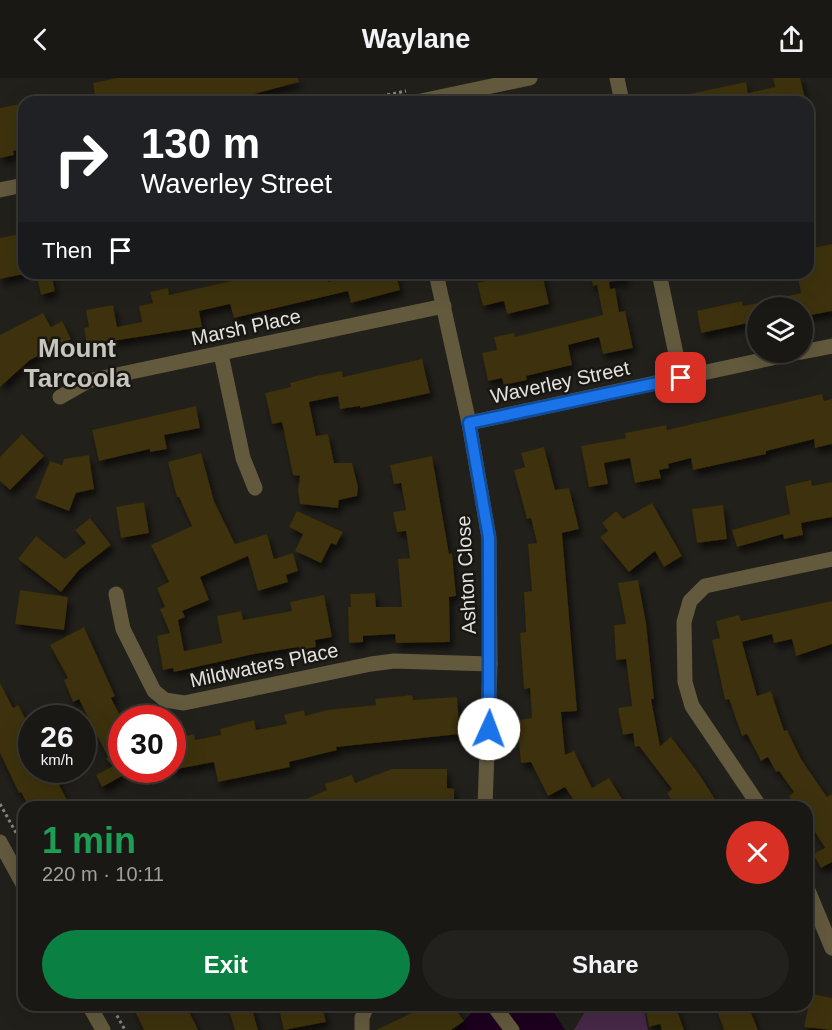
<!DOCTYPE html>
<meta charset="utf-8">
<style>
body{margin:0;font-family:Arial,sans-serif;background:#23211d;color:#f1f3f6;height:100vh;display:flex;flex-direction:column;font-size:22px;white-space:nowrap}
*{box-sizing:border-box;margin:0}
p{font-size:20px;color:#9fa0a0}
.icon{flex:none;width:33px;height:33px;fill:none;stroke:currentColor;stroke-width:2;stroke-linecap:round;stroke-linejoin:round}
.map{position:relative;flex:1;overflow:hidden}
.sheet{position:absolute;left:18px;top:723px;width:795px;height:210px;display:flex;flex-direction:column;background:#1a1814;border-radius:18px;box-shadow:0 6px 24px #0002,0 0 0 2px #383734}
.sheet>*{flex:none}
.banner{position:absolute;left:18px;top:18px;width:796px;height:183px;border-radius:18px;box-shadow:0 6px 24px #0002,0 0 0 2px #383734;background:#202124;color:#fff;overflow:hidden}
.controls{position:absolute;left:747px;top:219px;display:grid;gap:12px}
.controls a{display:grid;place-items:center;width:66px;height:66px;border-radius:50%;background:#1a1814;box-shadow:0 6px 24px #0002,0 0 0 2px #383734;font-size:30px}
.speed{position:absolute;left:18px;top:627px;display:flex;gap:12px;font-size:30px;font-weight:700;text-align:center}
.speed>*{display:grid;place-content:center;width:78px;height:78px;border-radius:50%;background:#1a1814;box-shadow:0 6px 24px #0002,0 0 0 2px #383734;line-height:1}
.speed small{font-size:15px;font-weight:400}
.speed .limit{border:9px solid #d22;background:#fff;color:#111}
.pin{position:absolute;display:grid;place-items:center;width:51px;height:51px;color:#fff;margin:-26px;border-radius:12px;box-shadow:0 3px 9px #0006}
.me{position:absolute;width:66px;margin:-33px;rotate:2deg;stroke-linejoin:round;filter:drop-shadow(0 0 4px #0008)}
.turn{display:flex;align-items:center;gap:21px;height:126px;padding:0 24px;font-size:27px}
.turn .icon{width:78px;height:78px;stroke-width:2.5}
.turn b{display:block;font-size:42px;line-height:51px}
.then{display:flex;align-items:center;height:57px;padding:0 24px;background:#0003;gap:12px;font-size:22px}
.round{display:grid;place-items:center;flex:none;width:63px;height:63px;border-radius:32px;background:#23211d}
.summary{display:flex;align-items:center;justify-content:space-between;height:102px;padding:0 24px}
h1{font-size:36px;font-weight:700;line-height:45px;color:#1e9e55}
.button{display:flex;gap:12px;margin-top:auto;padding:12px 24px}
.button a{flex:1;height:69px;border-radius:36px;background:#0b8043;color:#fff;font-size:24px;font-weight:700;line-height:69px;text-align:center}
.button a+a{background:#23211d;color:#f1f3f6}
header{display:flex;justify-content:space-between;align-items:center;height:78px;padding:0 24px;background:#1a1814;font-size:27px;font-weight:700}
.map>svg:first-child{display:block}
.green{fill:#472848}
.water{fill:#1d001f}
.building{fill:#3c3007;filter:url(#shadow)}
.lines{fill:none;stroke-linecap:round;stroke-linejoin:round}
.path{stroke:#868481;stroke-width:3;stroke-dasharray:3 3;stroke-linecap:butt}
.minor{stroke:#635a3e;stroke-width:15}
.route-casing{stroke:#114b97;stroke-width:15}
.route{stroke:#1a73e8;stroke-width:10}
.labels{text-anchor:middle;stroke-width:5;stroke-linejoin:round;paint-order:stroke}
.street-label{font-size:20px;fill:#e4e2df;stroke:#191712}
.district-label{font-size:26px;font-weight:bold;fill:#c7c5be;stroke:#191712}
</style>
<header><svg class="icon" aria-label="back" viewBox="0 0 24 24"><path d="M15 5l-7 7 7 7"/></svg>Waylane<svg class="icon" aria-label="share" viewBox="0 0 24 24"><path d="M12 15V3M7 8l5-5 5 5M5 13v7h14v-7"/></svg></header>
<div class="map">
<svg width="832" height="952" viewBox="0 0 832 952">
<defs>
<filter id="shadow"><feDropShadow dx="3.5" dy="6" stdDeviation="3" flood-color="#0009"/></filter>
</defs>
<rect width="100%" height="100%" fill="#22201b"/>
<!-- green -->
<path class="green" d="M589,927H643L648,952H574Z"/>
<!-- water -->
<path class="water" d="M478,927H549L565,952H456Z"/>
<!-- building -->
<g class="building">
<path d="M118,0H298L299,4L243,19L244,24H96L93,5Z"/>
<path d="M773,0H800L806,24H680V18L746,4L748,15L775,9Z"/>
<path d="M24,25V71L13,73L14,77L0,80V30Z"/>
<path d="M24,155V196L0,201V160Z"/>
<path d="M832,166V233L806,238L804,230H761V224L801,215L797,195H808V171Z"/>
<path d="M36,195H51L55,213L41,217Z"/>
<path d="M257,195H326L328,204L354,197V195H396L400,212L351,225L348,213L234,240L230,226L199,233L202,249L87,267L84,250L89,249L86,232L113,227L117,249L142,244L139,228L153,225L150,214L168,210L169,217L258,197Z"/>
<path d="M508,195H542L549,226L507,236L504,223L483,228L477,205L509,198Z"/>
<path d="M590,195H626L627,201L609,204L610,211L615,210L619,234L625,233L633,270L603,276L599,259L568,267L572,287L526,298L527,302L504,307L502,300L488,303L482,275L497,272L494,259L514,255L515,259L603,237L597,207L593,208Z"/>
<path d="M742,223L743,228L758,225V243L701,255L697,233Z"/>
<path d="M43,235L51,249L62,243L71,261L30,282L0,309V257Z"/>
<path d="M422,281L430,315L360,330V328L340,331L338,318L309,324L316,358L328,356L334,385H352L358,409L357,418L339,422L338,430L300,426L298,413L300,398L293,397L282,344L272,346L265,315L291,309L290,305L316,298L342,293L343,299Z"/>
<path d="M822,316L824,323L832,321V366L815,370L814,361L766,373V376L693,392L691,380L668,386L669,390L659,392L661,400L635,405L630,380L604,385L608,406L589,409L581,368L626,360L625,355L666,347L667,352Z"/>
<path d="M196,328L200,350L164,357L167,371L150,374V371L99,383L92,352Z"/>
<path d="M22,356L44,378L10,412L0,403V379Z"/>
<path d="M544,369L555,412L569,410L579,451L562,455L577,633L561,634L565,677L574,673L592,710L609,700L627,729H578L565,709L548,718L531,684L521,685L517,642L532,640L530,610L524,611L520,555L526,554L524,514L532,513L528,466L537,465L531,440L527,441L514,392L525,389L521,375Z"/>
<path d="M201,375L214,423L235,466L267,456L274,481L293,475L298,493L286,497L288,504L258,513L248,478L200,499L209,522L182,533L185,539L178,542L184,573L222,565L217,538L241,533L243,542L292,533L290,524L324,517L332,559L315,562L316,569L299,572V569L254,576L174,594L173,590L163,592L157,558L170,555L160,531L165,529L157,510L169,504L151,467L192,448L179,419H177L168,384Z"/>
<path d="M89,377L94,411L76,415L69,433L35,420L50,383L62,387L64,381Z"/>
<path d="M432,378L449,476L452,475L456,518L449,519L450,564L396,565L395,556L363,558V564L349,565L348,529H351L350,516L375,515L376,529H402L398,481L410,480L406,453L397,454L393,434L406,432L401,405L394,406L390,387Z"/>
<path d="M811,402L812,408L832,404V439L801,445L803,457L784,461L783,456L737,469L732,452L790,436L785,408Z"/>
<path d="M144,424L149,455L121,460L116,429Z"/>
<path d="M652,425L682,478L664,489L655,473L629,494L600,459L608,453L602,445L616,433L623,441Z"/>
<path d="M723,427L727,461L697,465L692,431Z"/>
<path d="M297,433L343,454L336,467L331,465L321,485L295,473L303,456L289,449Z"/>
<path d="M90,440L111,467L79,492L61,514L18,481L36,458L65,481L86,465L75,452Z"/>
<path d="M638,502L646,545L654,621H651L660,668L671,659L699,696L720,729H676L667,715L672,711L639,668L635,669L633,655L623,657L618,630L632,628L626,581L616,582L614,547L626,546L618,505Z"/>
<path d="M20,512L68,519L64,552L15,546Z"/>
<path d="M832,523V566L796,578L792,561L774,565L772,556L742,564L757,618L771,613L784,653L787,652L801,681L827,719L832,716V784L821,790L813,776L825,770L807,741V729H796L789,718L794,714L779,693L776,694L768,679L761,683L747,656L742,658L729,621L725,622L712,562L720,560L716,543L739,537L741,543Z"/>
<path d="M84,549L115,618L111,620L122,641V698L102,709L96,697L113,688L106,681L108,679L79,621L73,624L64,602L68,600L50,567Z"/>
<path d="M0,605L13,630L18,627L32,653V692H74L56,701L71,729H29L21,714L19,715L0,675Z"/>
<path d="M412,617L413,622L457,619L460,656L336,669L337,672L289,684L290,689L218,704L214,684L172,692V661L194,656L195,662L221,657L220,651L254,642L256,652L287,646L284,637L304,632L305,638L327,632L376,627L375,621Z"/>
<path d="M392,691H447V710L454,711V729H378L375,722L354,729H287L327,712L325,706L352,697L355,705Z"/>
<path d="M807,915L832,920V952L804,949L808,930Z"/>
<path d="M132,927H186L198,952H144Z"/>
<path d="M227,927H251L258,952H235Z"/>
<path d="M278,927H322L326,944L284,952Z"/>
<path d="M429,927H453L464,943L451,952H376Z"/>
<path d="M645,927H675L684,952H662L660,946L649,949Z"/>
<path d="M715,927H748L758,952H724Z"/>
</g>
<g class="lines">
<!-- path -->
<g class="path">
<path d="M352,24L406,13"/>
<path d="M0,726L24,769"/>
<path d="M111,927L125,952"/>
</g>
<!-- minor -->
<g class="minor">
<path d="M617,0L622,24"/>
<path d="M416,24L530,0"/>
<path d="M0,112L24,107"/>
<path d="M436,195L469,345L489,460L490,586L485,729"/>
<path d="M659,195L681,300"/>
<path d="M802,274L832,268"/>
<path d="M221,276L243,380L255,410"/>
<path d="M60,319L88,303L444,228"/>
<path d="M469,345L800,274"/>
<path d="M116,516L123,551L154,613L165,622L184,625L371,586L394,583L490,586"/>
<path d="M760,729L692,628L685,604L684,544L690,523L705,508L832,481"/>
<path d="M0,764L24,808"/>
<path d="M807,810L832,870"/>
<path d="M89,927L103,952"/>
<path d="M493,927L512,952"/>
<path d="M362,952V940L367,927"/>
</g>
</g>
<g class="lines">
<defs>
<path id="route" d="M489,651V460L469,345L681,300"/>
</defs>
<!-- route casing -->
<use href="#route" class="route-casing"/>
<!-- route -->
<use href="#route" class="route"/>
</g>
<g class="labels">
<!-- street labels -->
<g class="street-label">
<text transform="translate(246 249) rotate(-12)" y="7">Marsh Place</text>
<text transform="translate(560 304) rotate(-12)" y="7">Waverley Street</text>
<text transform="translate(466 497) rotate(-93)" y="7">Ashton Close</text>
<text transform="translate(264 587) rotate(-12)" y="7">Mildwaters Place</text>
</g>
<!-- district labels -->
<g class="district-label">
<text x="77" y="279">Mount<tspan x="77" dy="30">Tarcoola</tspan></text>
</g>
</g>
</svg>
<div class="controls">
<a><svg class="icon" aria-label="layers" viewBox="0 0 24 24"><path d="M12 4l9 5-9 5-9-5zM3 14l9 5 9-5"/></svg></a>
</div>
<div class="speed"><div>26<small>km/h</small></div><div class="limit">30</div></div>
<div class="pin" style="left:681px;top:300px;background:#d93025"><svg class="icon" aria-label="arrive" viewBox="0 0 24 24"><path d="M6 21V4h12l-3 4 3 4H6"/></svg></div>
<svg class="me" style="left:489px;top:651px" viewBox="-20 -20 40 40"><circle r="19" fill="#fff"/><path d="M0-13L10 11 0 6-10 11z" fill="#1a73e8"/></svg>
<div class="banner">
<div class="turn"><svg class="icon" aria-label="right" viewBox="0 0 24 24"><path d="M7 20v-9h11M14 6l5 5-5 5"/></svg><div><b>130 m</b>Waverley Street</div></div>
<div class="then">Then<svg class="icon" aria-label="arrive" viewBox="0 0 24 24"><path d="M6 21V4h12l-3 4 3 4H6"/></svg></div>
</div>
<section class="sheet">
<div class="summary"><div><h1>1 min</h1><p>220 m · 10:11</p></div><a class="round" style="background:#d93025;color:#fff"><svg class="icon" aria-label="close" viewBox="0 0 24 24"><path d="M6 6l12 12M18 6L6 18"/></svg></a></div>
<div class="button"><a>Exit</a><a>Share</a></div>
</section>
</div>
